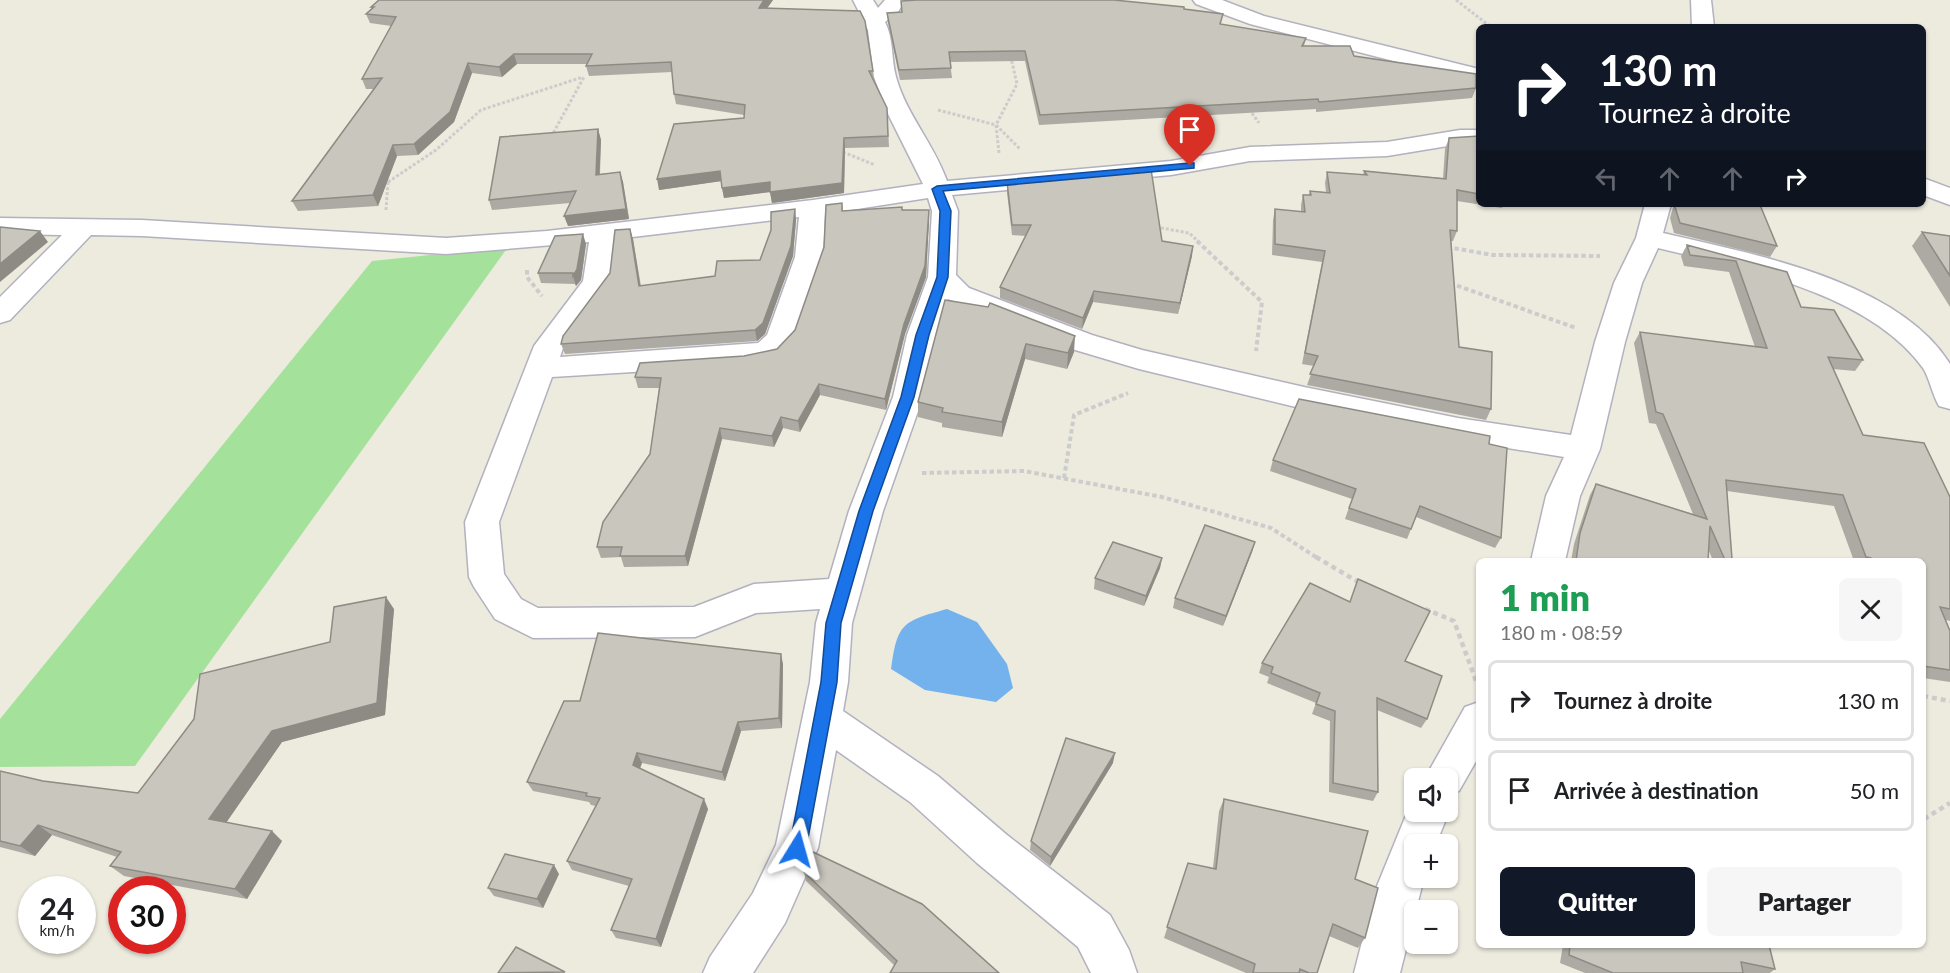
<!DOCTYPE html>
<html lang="fr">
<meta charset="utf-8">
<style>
body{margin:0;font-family:Lato,sans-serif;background:#f6f6f6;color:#202124;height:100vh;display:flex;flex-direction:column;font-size:22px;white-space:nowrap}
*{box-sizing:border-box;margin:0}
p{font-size:20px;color:#757577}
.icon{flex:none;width:33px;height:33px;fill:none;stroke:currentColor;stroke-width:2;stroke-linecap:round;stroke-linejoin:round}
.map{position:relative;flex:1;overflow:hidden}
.sheet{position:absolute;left:1476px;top:558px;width:450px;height:390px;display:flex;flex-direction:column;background:#fff;border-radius:9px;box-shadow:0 2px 4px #0004}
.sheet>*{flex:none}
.guide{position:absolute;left:1476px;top:24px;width:450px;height:183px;border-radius:9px;box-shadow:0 2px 4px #0004;background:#111827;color:#fff;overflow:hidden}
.fabs{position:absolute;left:1404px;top:768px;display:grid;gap:12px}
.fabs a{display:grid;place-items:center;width:54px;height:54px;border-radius:9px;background:#fff;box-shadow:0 2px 4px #0004;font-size:30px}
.speed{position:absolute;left:18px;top:876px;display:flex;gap:12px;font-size:30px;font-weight:700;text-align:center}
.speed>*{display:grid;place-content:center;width:78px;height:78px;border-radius:50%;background:#fff;box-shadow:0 2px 4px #0004;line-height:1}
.speed small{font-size:15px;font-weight:400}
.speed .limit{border:9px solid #d22;background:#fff;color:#111}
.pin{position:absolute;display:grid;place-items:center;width:51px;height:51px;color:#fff;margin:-62px -26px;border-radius:50% 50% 50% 0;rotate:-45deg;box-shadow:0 0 6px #0007}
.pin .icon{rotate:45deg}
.me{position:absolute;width:66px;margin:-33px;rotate:8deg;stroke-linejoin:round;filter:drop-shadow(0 0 4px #0008)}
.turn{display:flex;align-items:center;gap:21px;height:126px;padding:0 24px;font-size:27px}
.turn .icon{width:78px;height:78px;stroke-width:2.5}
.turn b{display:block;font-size:42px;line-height:51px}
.lanes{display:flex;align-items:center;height:57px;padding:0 24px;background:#0003;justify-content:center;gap:30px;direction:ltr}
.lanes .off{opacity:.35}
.round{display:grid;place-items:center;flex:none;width:63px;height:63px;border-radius:9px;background:#f6f6f6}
.head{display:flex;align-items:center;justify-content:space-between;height:102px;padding:0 24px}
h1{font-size:36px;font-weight:800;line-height:45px;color:#1e9e55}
.primary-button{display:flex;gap:12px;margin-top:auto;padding:12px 24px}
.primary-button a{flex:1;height:69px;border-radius:9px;background:#111827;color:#fff;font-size:24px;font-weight:800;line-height:69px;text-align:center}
.primary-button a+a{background:#f6f6f6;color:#202124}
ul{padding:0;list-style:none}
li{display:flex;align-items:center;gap:18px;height:81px;margin:0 12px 9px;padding:0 12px;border:3px solid #e0e0e0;border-radius:9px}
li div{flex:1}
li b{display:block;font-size:22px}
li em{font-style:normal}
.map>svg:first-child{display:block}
.green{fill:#a4e29c}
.water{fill:#73b2ed}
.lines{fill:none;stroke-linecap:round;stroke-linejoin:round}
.minor-casing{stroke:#b2b1bf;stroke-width:3}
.path-far2{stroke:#ccc;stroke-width:3;stroke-dasharray:3 2;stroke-linecap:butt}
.path-far1{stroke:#ccc;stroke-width:4;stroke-dasharray:4.5 3;stroke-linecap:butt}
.path{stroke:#ccc;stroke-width:4.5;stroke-dasharray:5 4;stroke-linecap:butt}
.minor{fill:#fff;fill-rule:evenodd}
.wall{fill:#adaaa3}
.shaded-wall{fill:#8d8b84}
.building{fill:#c9c6bd;stroke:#8d8b84;stroke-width:1.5}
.route{fill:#1a73e8;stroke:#114b97;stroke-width:1.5}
</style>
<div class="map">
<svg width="1950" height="973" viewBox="0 0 1950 973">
<rect width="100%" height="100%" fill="#edeade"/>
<!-- green -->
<path class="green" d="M508,247L135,766L0,767V719L372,261Z"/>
<!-- water -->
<path class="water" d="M947,609L977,622L1007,664L1013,688L996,702L925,690L891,669C897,623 903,621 947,609Z"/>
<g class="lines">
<defs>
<g id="minor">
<path d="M853,0H873L878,8L885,0H905L898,12L885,22C894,39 891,59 896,77C906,114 934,144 947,181L1171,161L1250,147L1387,142L1460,130H1479V144H1460L1387,156L1250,161L1171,175L952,195L958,211L956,275L969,288L1092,335L1142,350L1304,387L1458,418L1571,435L1595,342L1614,283L1636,238L1645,204H1671L1663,233C1752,254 1898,280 1950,364V409L1939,406C1932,394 1930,379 1923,368C1869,293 1742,268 1658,248L1642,283L1625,342L1600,449L1580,496L1565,561H1531L1546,496L1564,457L1458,440L1304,409L1139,369L1072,349L948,299L937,335L923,397L883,511L852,623L848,682L843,711L938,776L1007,835L1110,915L1129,950L1137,973H1091L1078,947L977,863L910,802L836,750L818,848L785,923L753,973H703L710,957L753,893L776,845L810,682L816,623L820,609L756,613L695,637L533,638L495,619L474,587L469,577L465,522L534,346L583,281L589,242L446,254L142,236L91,235L10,320L0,323V297L62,235L0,234V218L142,220L446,238L547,231L813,200L923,184L889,116L874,77L868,30ZM928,198L932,211L928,277L907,335L893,397L849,511L829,579L754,584L694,607L538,608L521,599L504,574L499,522L552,377L746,365L777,358L795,340L823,257L825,214ZM799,217L795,257L767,335L758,343L560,357L563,348L611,282L616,239Z"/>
<path d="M1193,0H1222L1264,16L1479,69V83L1250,24L1196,4Z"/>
<path d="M1691,0H1711L1714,27H1692Z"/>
<path d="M1923,178L1950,188V205L1923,195Z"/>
<path d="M1479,702V756L1459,791L1448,796V778H1425L1465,707Z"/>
<path d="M1413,798L1414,812H1448V809L1449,812L1436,844H1414V878H1424L1400,973H1354L1375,891Z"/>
</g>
</defs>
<!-- minor casing -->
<use href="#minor" class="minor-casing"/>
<!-- path-far2 -->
<g class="path-far2">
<path d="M1456,0L1491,27"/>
<path d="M1249,109L1259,123"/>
<path d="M938,110L996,125L1020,149"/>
<path d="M551,137L584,77"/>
<path d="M843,152L875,165"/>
<path d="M999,153L996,125L1017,84L1011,58"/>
<path d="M388,182L436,150L481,110L583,77"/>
<path d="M386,210L388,182"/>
<path d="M1156,227L1189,233L1199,242"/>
</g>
<!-- path-far1 -->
<g class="path-far1">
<path d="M1197,241L1262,302L1256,351"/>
<path d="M1447,247L1493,255L1600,256"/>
<path d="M527,270V277L542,296"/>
<path d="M1450,283L1576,328"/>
<path d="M922,473L1024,471L1162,497L1271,528L1319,559"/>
<path d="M1064,478L1074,415L1128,393"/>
</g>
<!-- path -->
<g class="path">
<path d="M1316,557L1360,583"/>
<path d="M1425,609L1454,621L1476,681"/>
<path d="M1923,696L1950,701"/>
<path d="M1924,819L1950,803"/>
</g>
<!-- minor -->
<use href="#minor" class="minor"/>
</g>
<!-- wall -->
<g class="wall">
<path d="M379,0H773L767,8L873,71V80L887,108L889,147L845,148L844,193L772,203L770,192L724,198L721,181L659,190L744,118V115L676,104L674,94L672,72L589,76L586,66L587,64H517L502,77L472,73L454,122L418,155L397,156L378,206L298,211L292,201L374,89H366L362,79L391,26L370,23L366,14L371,9V7Z"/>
<path d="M901,1L1184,9L1221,25L1306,38L1304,46L1354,56L1476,88L1472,98L1316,112V109L1039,125L1025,61L950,62L952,78L900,80L888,23L887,13L902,12Z"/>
<path d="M598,129L601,140L600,174L620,172L623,182L629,219L568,226L570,203L492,210L489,200Z"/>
<path d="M1479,136V204H1504L1502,208L1457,201V231L1453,241H1451L1459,347L1491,409L1486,420L1307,385L1314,366L1302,364L1322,262L1272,255L1273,220L1275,209L1301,212V205L1303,195H1309L1310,191L1326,192L1325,183L1327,172L1363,175L1364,171L1443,178L1445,149L1449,138Z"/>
<path d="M1040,179L1192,256L1178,314L1093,302L1082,329L1000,298V287L1026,236L1012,235L1007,193V182H1040Z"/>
<path d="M842,203L843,211L902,210L929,220L926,277L905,334L886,410L820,395L800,432L783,428L774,447L722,439L688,566L624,567L621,557L601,558L597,547L650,454L659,388H638L635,377L744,356L777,349L795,330Z"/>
<path d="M1674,204H1754L1777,246L1770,257L1674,233L1670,218Z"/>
<path d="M795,209L796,220L793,256L765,334L757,341L565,354L561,344L610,273L630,229L633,239L641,286L715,276L760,260Z"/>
<path d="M1922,232L1950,236V307L1912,246Z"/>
<path d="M586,244L581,280L576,286L575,284L541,283L538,273Z"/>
<path d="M1687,245L1787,272L1801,307L1863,360L1855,371L1833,369L1863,435L1950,497V621L1946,620L1950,631V682L1923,678V561H1854L1834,506L1727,491L1732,559L1730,561H1713L1709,551L1708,561H1571L1574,544L1590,495L1596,484L1693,514L1656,424L1649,423L1634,343L1640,332L1755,347L1729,272L1684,266L1681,256Z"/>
<path d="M945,300L1074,352L1067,369L1025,359L1002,437L942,427V423L918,417V402Z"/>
<path d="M1489,444L1501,538L1495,548L1416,517L1407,539L1345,519L1352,499L1270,471L1273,460Z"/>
<path d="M1255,542L1252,552L1223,626L1173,608L1175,598Z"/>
<path d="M1162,558L1160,568L1144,606L1094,589L1095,578Z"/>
<path d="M1358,579L1405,661L1427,719L1421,728L1377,710L1378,792L1373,801L1329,792L1330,721L1312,714L1316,703L1267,683L1269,677L1259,673L1262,663L1350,602Z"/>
<path d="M394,609L385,715L282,742L226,823L282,841L247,899L124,876L110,866L117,857L52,835L35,856L0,847V771L43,781L138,793L194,719L330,642Z"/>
<path d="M783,664L782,728L741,731L725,781L642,763L640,769L708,809L661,947L616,938L611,930L629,886L572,870L567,861L596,806L591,805L589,802L533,791L527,782L580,701Z"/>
<path d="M1113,763L1050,866L1030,850L1031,841Z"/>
<path d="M1224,799L1355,879L1365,938L1358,948L1329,936L1317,973H1246L1164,938L1184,875L1213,868L1219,811Z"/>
<path d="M804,872L999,973L894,965L806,881Z"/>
<path d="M559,874L543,908L494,896L488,888Z"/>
<path d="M1563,945H1769L1775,969L1770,973H1585L1560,963Z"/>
</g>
<!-- shaded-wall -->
<g class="shaded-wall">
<path d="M764,0H773L760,18L759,8Z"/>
<path d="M514,54L517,64L502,77L499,67Z"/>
<path d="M468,63L472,73L454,122L418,155L414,144Z"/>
<path d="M598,129L601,140L599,185L596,175Z"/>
<path d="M844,138L845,148L844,193L772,203L770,192L724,198L722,188L770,182Z"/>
<path d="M393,145L397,156L378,206L373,195Z"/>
<path d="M720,171L722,181L659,190L657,179Z"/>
<path d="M620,172L623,182L629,219L568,226L564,216Z"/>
<path d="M795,209L796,220L793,256L765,334L757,341L755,330Z"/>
<path d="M929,210V220L926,277L905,334L886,410L885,399Z"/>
<path d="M630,229L633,239L642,296L639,286Z"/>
<path d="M40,231L48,242L0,282V264Z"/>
<path d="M583,234L586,244L581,280L576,286L573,276Z"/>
<path d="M1193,246L1192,256L1178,314L1180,303Z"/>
<path d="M1094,291L1093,302L1082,329L1083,318Z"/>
<path d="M1075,336L1074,352L1067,369L1068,353Z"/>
<path d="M1026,344L1025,359L1002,437V422Z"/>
<path d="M819,384L820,395L800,432L798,421Z"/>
<path d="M781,417L783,428L774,447L772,436Z"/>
<path d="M720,428L722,439L688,566L685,556Z"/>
<path d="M1255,542L1252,552L1223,626L1226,616Z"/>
<path d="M1162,558L1160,568L1144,606L1146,596Z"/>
<path d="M386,597L394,609L385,715L282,742L221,830L209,819L272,731Z"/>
<path d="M781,654L783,664L782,728L779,718Z"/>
<path d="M738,722L741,731L725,781L722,772Z"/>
<path d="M637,753L642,763L637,775L633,765Z"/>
<path d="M1115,753L1113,763L1050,866L1051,857Z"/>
<path d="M704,799L708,809L661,947L656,939Z"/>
<path d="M38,825L52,835L35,856L20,846Z"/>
<path d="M272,831L282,841L247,899L235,889Z"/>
<path d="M554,865L559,874L543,908L537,899Z"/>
</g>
<!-- building -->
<g class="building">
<path d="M379,0H764L759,8L860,11L865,21L873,71H869L887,108L888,136L844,138L842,183L770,192V182L722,188L720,171L657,179L674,124L744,118L745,105L674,94L671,62L586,66L592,54H514L499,67L468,63L450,112L414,144L393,145L373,195L292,201L382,78L362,79L396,17L366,14L374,7H371Z"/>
<path d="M917,0H1114L1184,7V9L1223,14L1220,24L1306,38L1302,46H1350L1354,56L1476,74V88L1319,102L1318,99L1040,115L1025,51L949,52L951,68L899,70L887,13L902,12L901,1Z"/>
<path d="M598,129L596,175L620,172L626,209L564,216L576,191L489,200L500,137Z"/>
<path d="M1479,136V194L1457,190V231L1450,230L1459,347L1492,352L1491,409L1310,374L1318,356L1305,353L1325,251L1275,244V209L1305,212L1303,195H1311L1310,191L1330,193L1327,172L1367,175L1364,171L1446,179L1449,138Z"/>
<path d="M1151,169L1162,241L1193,246L1180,303L1094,291L1083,318L1000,287L1031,225H1012L1007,182H1041L1040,179Z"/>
<path d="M842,203V211L902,207V210H929L925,266L904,324L885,399L819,384L798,421L781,417L772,436L720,428L685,556H620L622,547H597L603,522L650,454L661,378L635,377L640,363L744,356L777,349L795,330L824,247L826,205Z"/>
<path d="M1676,204L1760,205L1777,246L1680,223L1675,207Z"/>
<path d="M795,209L791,246L763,323L755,330L561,344L563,336L610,273L615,230L630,229L639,286L715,276L717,261L760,260L771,230V212Z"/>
<path d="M0,227L40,231L0,264Z"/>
<path d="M1922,232L1950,236V276Z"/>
<path d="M583,234L577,269L573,276V273H538L555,236Z"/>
<path d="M1687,245L1787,272L1801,307L1834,310L1863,360L1828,357L1863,435L1924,443L1950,497V609L1940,607L1950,631V670L1923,666V561H1873L1871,558L1866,557L1843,495L1726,480L1732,559L1725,560L1710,526L1708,561H1576L1580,533L1596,484L1707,519L1663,414L1656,412L1640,332L1767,348L1736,261L1690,255Z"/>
<path d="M945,300L988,307L990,303L1075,336L1068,353L1026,344L1002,422L942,412L943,408L918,402Z"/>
<path d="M1299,399L1490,436L1489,444L1507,448L1501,538L1420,506L1411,529L1349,508L1356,489L1273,460Z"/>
<path d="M1205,525L1255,542L1226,616L1175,598Z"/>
<path d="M1113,542L1162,558L1146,596L1095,578Z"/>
<path d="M1358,579L1430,611L1405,661L1442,676L1427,719L1377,698L1378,792L1333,783L1335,711L1316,704L1320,693L1271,673L1273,667L1262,663L1310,583L1350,602Z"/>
<path d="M386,597L377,703L272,731L209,819L272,831L235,889L110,866L121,852L38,825L20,846L0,841V771L43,781L138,793L194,719L200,674L330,642L334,607Z"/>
<path d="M598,633L781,654L779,718L738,722L722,772L637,753L633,765L704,799L656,939L611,930L632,879L567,861L600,798L586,796L587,793L527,782L564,701H580Z"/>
<path d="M1066,738L1115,753L1051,857L1031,841Z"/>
<path d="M1224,799L1368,831L1355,879L1378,888L1365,938L1333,924L1317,973H1309L1300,969L1299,973H1253L1255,964L1167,927L1188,863L1216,869Z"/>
<path d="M813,852L922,904L999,973H890L897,961L804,872Z"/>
<path d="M505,854L554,865L537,899L488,888Z"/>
<path d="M1570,945H1769L1775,969L1741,962L1743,973H1613L1569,955Z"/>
<path d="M516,947L565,972L498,973Z"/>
</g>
<!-- route -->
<path class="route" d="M1190,163H1194V168L943,191L951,211L948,277L929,335L914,397L873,511L841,623L837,682L806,849L804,854L797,857L791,854L789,849L821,682L826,623L859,511L901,397L916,335L937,277L940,211L932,189L937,186Z"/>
</svg>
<div class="fabs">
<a><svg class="icon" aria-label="sound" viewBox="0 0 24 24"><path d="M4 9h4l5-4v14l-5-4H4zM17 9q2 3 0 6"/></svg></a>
<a>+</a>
<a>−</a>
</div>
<div class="speed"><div>24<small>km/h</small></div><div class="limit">30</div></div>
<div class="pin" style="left:1190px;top:166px;background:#d93025"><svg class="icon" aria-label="arrive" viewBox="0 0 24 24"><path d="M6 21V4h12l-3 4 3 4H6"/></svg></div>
<svg class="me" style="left:797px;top:849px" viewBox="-20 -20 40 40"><path d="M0-17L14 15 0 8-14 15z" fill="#1a73e8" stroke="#fff" stroke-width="4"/></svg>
<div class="guide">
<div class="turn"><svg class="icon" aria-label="right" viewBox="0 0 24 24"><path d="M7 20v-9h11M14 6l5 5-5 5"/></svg><div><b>130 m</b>Tournez à droite</div></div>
<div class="lanes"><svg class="icon off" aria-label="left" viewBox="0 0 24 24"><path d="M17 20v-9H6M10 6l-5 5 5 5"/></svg><svg class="icon off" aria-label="ahead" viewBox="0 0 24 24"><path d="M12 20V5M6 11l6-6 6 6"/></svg><svg class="icon off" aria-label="ahead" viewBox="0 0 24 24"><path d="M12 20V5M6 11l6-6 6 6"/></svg><svg class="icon" aria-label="right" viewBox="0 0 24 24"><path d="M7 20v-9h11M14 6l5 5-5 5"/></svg></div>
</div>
<section class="sheet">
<div class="head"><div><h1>1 min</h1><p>180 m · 08:59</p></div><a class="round"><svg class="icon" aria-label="close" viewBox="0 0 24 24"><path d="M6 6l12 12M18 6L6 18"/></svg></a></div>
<ul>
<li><svg class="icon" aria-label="right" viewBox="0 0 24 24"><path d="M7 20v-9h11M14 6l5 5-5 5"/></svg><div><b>Tournez à droite</b></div><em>130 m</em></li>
<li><svg class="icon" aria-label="arrive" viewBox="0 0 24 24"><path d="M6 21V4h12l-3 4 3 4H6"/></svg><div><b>Arrivée à destination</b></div><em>50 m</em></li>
</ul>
<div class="primary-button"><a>Quitter</a><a>Partager</a></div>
</section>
</div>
